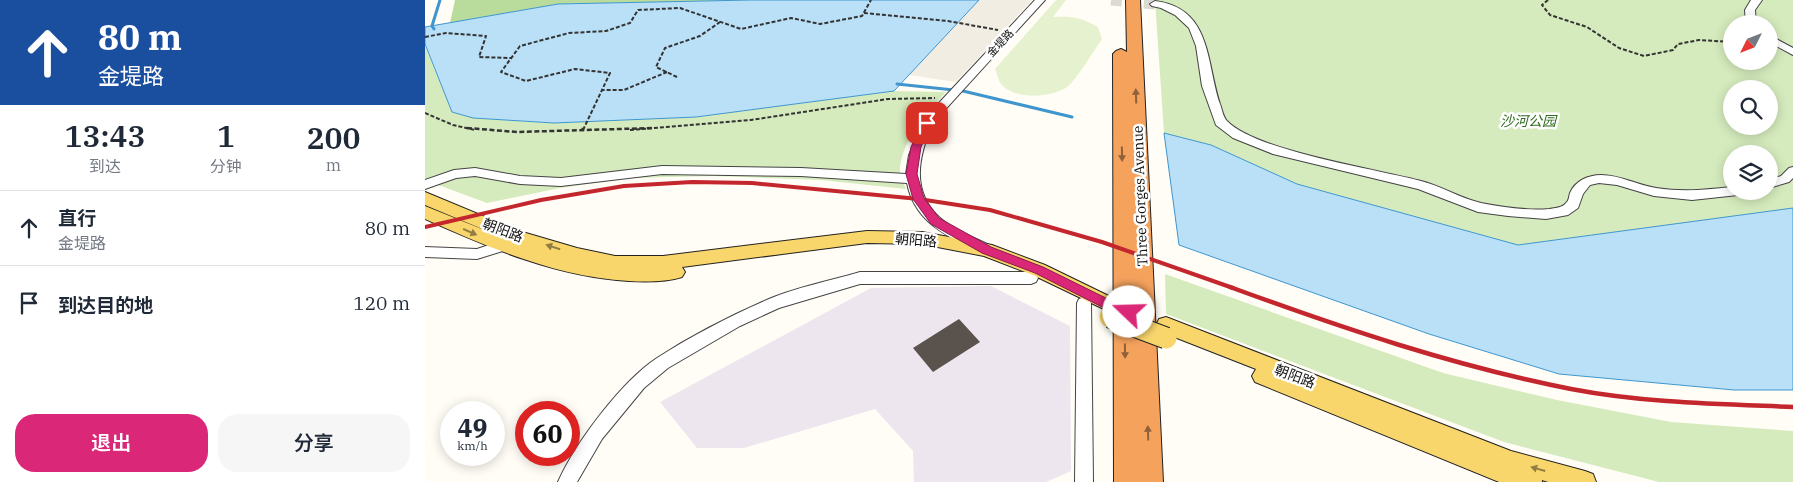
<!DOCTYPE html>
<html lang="zh">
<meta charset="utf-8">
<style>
body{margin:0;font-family:"IBM Plex Serif","Noto Sans SC",serif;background:#f6f6f7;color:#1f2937;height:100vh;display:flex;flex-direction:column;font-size:19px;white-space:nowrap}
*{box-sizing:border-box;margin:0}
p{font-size:16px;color:#747a83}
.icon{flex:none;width:28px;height:28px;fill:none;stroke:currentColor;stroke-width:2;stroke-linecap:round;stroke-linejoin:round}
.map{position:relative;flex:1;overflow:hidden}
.sheet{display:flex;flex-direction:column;background:#fff;width:425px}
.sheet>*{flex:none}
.guide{background:#1a4fa0;color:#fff;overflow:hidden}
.needle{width:32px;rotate:228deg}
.controls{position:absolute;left:1298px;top:15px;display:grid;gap:10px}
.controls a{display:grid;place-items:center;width:55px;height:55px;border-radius:50%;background:#fff;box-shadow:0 2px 12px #0003;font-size:25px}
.speed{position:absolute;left:15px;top:401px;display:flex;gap:10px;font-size:25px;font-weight:700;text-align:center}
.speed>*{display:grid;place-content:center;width:65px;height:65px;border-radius:50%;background:#fff;box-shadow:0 2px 12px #0003;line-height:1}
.speed small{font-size:12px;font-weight:400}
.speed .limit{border:8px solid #d22;background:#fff;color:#111}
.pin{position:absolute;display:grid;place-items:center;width:42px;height:42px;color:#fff;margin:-21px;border-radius:10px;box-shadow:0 2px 8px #0006}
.me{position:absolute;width:55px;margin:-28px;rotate:291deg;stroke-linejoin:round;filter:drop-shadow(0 0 4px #0008)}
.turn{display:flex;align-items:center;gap:18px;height:105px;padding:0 15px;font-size:22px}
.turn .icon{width:65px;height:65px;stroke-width:2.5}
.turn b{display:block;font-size:35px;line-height:42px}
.eta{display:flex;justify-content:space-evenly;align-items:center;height:85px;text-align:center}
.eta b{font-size:30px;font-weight:600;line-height:35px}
.action{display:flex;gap:10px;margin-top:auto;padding:10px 15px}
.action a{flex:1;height:58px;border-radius:20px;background:#db2777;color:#fff;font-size:20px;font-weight:600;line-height:58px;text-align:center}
.action a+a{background:#f6f6f7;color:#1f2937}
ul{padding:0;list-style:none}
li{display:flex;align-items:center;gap:15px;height:75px;padding:0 15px;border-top:1px solid #e0e1e3}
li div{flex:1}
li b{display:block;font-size:19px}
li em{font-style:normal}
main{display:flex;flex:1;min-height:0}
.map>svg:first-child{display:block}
.industrial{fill:#eee6ef}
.green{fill:#d5ebbd;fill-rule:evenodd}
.forest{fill:#b9dc9c}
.pitch{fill:#e6f2cf}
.plaza{fill:#f1ede2}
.water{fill:#b9e0f7;stroke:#3f96cf}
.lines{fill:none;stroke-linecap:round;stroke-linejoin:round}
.stream{stroke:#3f96cf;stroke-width:3}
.building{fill:#5a524d}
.minor-tunnel{stroke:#dbdad3;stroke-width:11;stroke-dasharray:11 5.5;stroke-linecap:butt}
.minor-casing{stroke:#444;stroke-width:2}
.major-casing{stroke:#222;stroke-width:2}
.highway-casing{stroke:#222;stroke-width:2}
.path-far1{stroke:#333;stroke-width:2;stroke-dasharray:4 2;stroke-linecap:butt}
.path{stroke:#333;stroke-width:2.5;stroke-dasharray:5 2.5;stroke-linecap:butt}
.minor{fill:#fff;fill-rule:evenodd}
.major{fill:#f9d66b;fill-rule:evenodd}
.highway{fill:#f5a25d;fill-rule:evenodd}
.rail-far1{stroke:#c4262e;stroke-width:4}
.rail{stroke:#c4262e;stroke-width:4.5}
.major-bridge-casing{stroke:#222;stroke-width:23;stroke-linecap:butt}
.major-bridge{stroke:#f9d66b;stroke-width:21}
.oneway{fill:#8e613b}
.oneway2{fill:#917d42}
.route{fill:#db2777;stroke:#8e194d}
.labels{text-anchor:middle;stroke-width:5;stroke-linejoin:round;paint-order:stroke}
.far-street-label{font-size:11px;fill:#111;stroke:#fff}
.park-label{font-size:14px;font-style:italic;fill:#2f6b1f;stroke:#fff}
.street-label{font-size:14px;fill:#111;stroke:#fff}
</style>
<main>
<section class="sheet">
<div class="guide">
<div class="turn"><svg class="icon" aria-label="ahead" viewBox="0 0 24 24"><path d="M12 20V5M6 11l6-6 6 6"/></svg><div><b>80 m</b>金堤路</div></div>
</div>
<div class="eta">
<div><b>13:43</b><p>到达</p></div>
<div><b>1</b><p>分钟</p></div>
<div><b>200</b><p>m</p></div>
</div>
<ul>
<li><svg class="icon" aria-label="ahead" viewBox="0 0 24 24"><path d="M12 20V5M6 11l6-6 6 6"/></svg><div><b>直行</b><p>金堤路</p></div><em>80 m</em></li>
<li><svg class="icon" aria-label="arrive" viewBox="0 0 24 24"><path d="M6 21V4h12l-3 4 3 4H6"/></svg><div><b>到达目的地</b></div><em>120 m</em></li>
</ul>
<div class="action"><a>退出</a><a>分享</a></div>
</section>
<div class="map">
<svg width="1368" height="482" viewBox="0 0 1368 482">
<rect width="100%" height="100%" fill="#fffdf5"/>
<!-- industrial -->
<path class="industrial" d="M566,286L645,326L646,471L621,482H489L488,451L450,409L319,448H272L235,402L446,288Z"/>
<!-- green -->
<g class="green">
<path d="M730,0H1368V208L1093,245L872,184L786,145L739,133ZM1306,24H1344V61H1306ZM1306,89H1344V126H1306ZM1306,154H1344V191H1306Z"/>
<path d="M0,46L27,112L48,118L129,123L271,117L469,91L521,92C501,114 479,137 475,167C474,174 479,183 481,189L396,180L289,176L205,178L135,188L62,203L0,180Z"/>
<path d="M740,274L1018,373L1132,400L1246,422L1368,431V482H1234L1079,442L741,314Z"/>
</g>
<!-- forest -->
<path class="forest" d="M30,0H326L133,4L25,23Z"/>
<!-- pitch -->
<path class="pitch" d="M631,0H641L628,17C648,16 655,17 673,27L677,39C670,49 650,82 642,87C627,98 589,100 576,84C573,80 572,74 570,69Z"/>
<!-- plaza -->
<path class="plaza" d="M554,0H607L531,82L484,75Z"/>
<!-- water -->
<g class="water">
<path d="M326,0H554L469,91L271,117L129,123L48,118L27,112L0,44V27L133,4Z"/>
<path d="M739,133L786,145L872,184L1093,245L1368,208V390H1309L1134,374L1004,334L754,245Z"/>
</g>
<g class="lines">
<!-- stream -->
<g class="stream">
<path d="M9,29L7,26L15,0"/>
<path d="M472,84L538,91L647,117"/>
</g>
</g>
<!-- building -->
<path class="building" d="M534,319L555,342L508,372L488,348Z"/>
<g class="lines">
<!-- minor-tunnel -->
<path class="minor-tunnel" d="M686,0L730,4"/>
<defs>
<g id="minor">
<path d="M610,0H620L507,124C494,156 485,191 515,218C529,231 549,237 566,246L568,250L566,254L561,255L556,254C524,236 490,224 482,183L376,176L237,174L136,186L95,184L50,176L31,178L0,189V180L29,170L50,168L95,176L136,178L237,166L376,168L481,174L484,155L498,120Z"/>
<path d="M1326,0H1337L1330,10L1331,24H1321L1320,10Z"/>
<path d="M730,1C787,8 781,63 795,104C797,109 798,117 802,121C831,151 951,169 996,181C1016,186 1035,198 1056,203C1077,207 1103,211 1124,209C1130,208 1137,208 1141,203C1144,201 1144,196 1145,193C1150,181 1163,175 1176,175C1195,175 1212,185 1231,188C1257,192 1280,190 1306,187V191H1319L1313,195L1267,200L1229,196L1192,185L1174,183L1165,185L1158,194L1153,208L1143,215L1121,219L1083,216L1053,212L993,189L848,154L808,138L791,125L777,86L771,46L764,28L750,15L736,8L727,6L725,4Z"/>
<path d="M1344,35L1368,48V55L1344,42Z"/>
<path d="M1368,167V178L1364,182L1344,188V180L1356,176L1364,168Z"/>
<path d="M76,241L81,242L83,246L81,250L52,259L0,257V247L52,249Z"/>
<path d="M435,272H606L611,274L613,278L611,282L606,284H435L354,308L315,326L243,368L219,388L177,439L152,482H133C150,443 197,381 232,358C266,336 307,315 344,299C372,287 405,281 435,272Z"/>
<path d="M659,297L664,299L666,303L668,482H650L652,303L654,299Z"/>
</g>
<g id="major">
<path d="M0,192L94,231L152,248L190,256H238L442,231L497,232L567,245L620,265L692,300L694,305L692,310L685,312L608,275L559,256L497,244L442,243L257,267L260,272L257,277C241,282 221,282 204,281C132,277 65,248 0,219V206L79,238L0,205Z"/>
<path d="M741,317L1086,451L1160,471L1168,474L1171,482H1123L1117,480V482H1074L830,382L827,376L831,369L734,331L731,325L734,319Z"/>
</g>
<path id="highway" d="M701,0H715L738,482H689L688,54L691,51L696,49L702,52Z"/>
</defs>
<!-- minor casing -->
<use href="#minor" class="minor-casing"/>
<!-- major casing -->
<use href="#major" class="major-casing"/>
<!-- highway casing -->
<use href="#highway" class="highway-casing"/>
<!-- path-far1 -->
<g class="path-far1">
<path d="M1123,0L1117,5L1125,15L1162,27L1194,48L1219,56L1248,50L1253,44L1274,40L1306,42"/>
<path d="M439,13L523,21L573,30"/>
<path d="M0,37L21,33L61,36L54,57L86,58"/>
<path d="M242,72L199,90H177L185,73L150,69L101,81L76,72L95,46L144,33L181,31L205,23L213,10L255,8L316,29L366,18L395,24L437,16L446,0"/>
<path d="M252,77L231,67L240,48L275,36L295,22"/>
<path d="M0,113L28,125L50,130"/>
<path d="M158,130L177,90"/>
<path d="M205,130L326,120L463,99L510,98"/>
</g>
<!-- path -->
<g class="path">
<path d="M42,128L92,132L229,128"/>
<path d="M157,131L158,128"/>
</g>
<!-- minor -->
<use href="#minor" class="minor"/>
<!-- major -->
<use href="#major" class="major"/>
<!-- highway -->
<use href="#highway" class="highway"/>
<!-- rail-far1 -->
<path class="rail-far1" d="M0,227L116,200L199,186L267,182L327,183L494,199L565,210L677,242L808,288"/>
<!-- rail -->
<path class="rail" d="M805,287C917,328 1029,366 1146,389C1219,403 1294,404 1368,407"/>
<defs>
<path id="major-bridge" d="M685,317L741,338"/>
</defs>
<!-- major-bridge casing -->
<use href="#major-bridge" class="major-bridge-casing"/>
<!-- major-bridge -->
<use href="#major-bridge" class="major-bridge"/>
</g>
<!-- one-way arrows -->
<defs><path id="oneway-solid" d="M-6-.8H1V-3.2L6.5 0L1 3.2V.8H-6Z" transform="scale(1.25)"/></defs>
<g class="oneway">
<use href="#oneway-solid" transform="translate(711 96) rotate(-92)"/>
<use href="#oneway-solid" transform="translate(697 154) rotate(89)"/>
<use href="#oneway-solid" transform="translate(700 351) rotate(89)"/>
<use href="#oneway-solid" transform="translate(723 433) rotate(-92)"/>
</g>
<g class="oneway2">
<use href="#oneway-solid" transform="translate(45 232) rotate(24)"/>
<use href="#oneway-solid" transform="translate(128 247) rotate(-163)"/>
<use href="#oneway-solid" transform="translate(1113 469) rotate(-164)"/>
</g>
<!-- route -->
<path class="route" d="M502,120L507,123L496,147L492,174L499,198L514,218L566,247L618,267L689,302L708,309L710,312L708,316L704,317L681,309L610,273L557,253L506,224L488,199L481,174L486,147L497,123Z"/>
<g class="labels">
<!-- far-street labels -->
<g class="far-street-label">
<text transform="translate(575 43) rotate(-47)" y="4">金堤路</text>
</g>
<!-- park labels -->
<g class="park-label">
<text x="1103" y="126">沙河公园</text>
</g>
<!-- street labels -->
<g class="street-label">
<text transform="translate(715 196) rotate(-92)" y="5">Three Gorges Avenue</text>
<text transform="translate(78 230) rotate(21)" y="5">朝阳路</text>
<text transform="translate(491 240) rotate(5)" y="5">朝阳路</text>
<text transform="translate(870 376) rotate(21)" y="5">朝阳路</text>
</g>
</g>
</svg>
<div class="controls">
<a><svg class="needle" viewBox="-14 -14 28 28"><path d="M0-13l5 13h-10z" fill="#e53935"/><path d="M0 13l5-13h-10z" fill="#747a83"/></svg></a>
<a><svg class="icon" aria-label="search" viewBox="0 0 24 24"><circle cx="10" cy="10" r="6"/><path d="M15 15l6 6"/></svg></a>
<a><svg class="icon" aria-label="layers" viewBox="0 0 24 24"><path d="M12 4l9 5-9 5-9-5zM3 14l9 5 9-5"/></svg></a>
</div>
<div class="speed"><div>49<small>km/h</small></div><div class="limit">60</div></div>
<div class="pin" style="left:502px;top:123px;background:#d93025"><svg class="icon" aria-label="arrive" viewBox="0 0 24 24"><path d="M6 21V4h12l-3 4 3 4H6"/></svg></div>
<svg class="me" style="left:704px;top:312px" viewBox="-20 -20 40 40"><circle r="19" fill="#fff"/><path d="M0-13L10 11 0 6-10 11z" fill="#db2777"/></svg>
</div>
</main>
